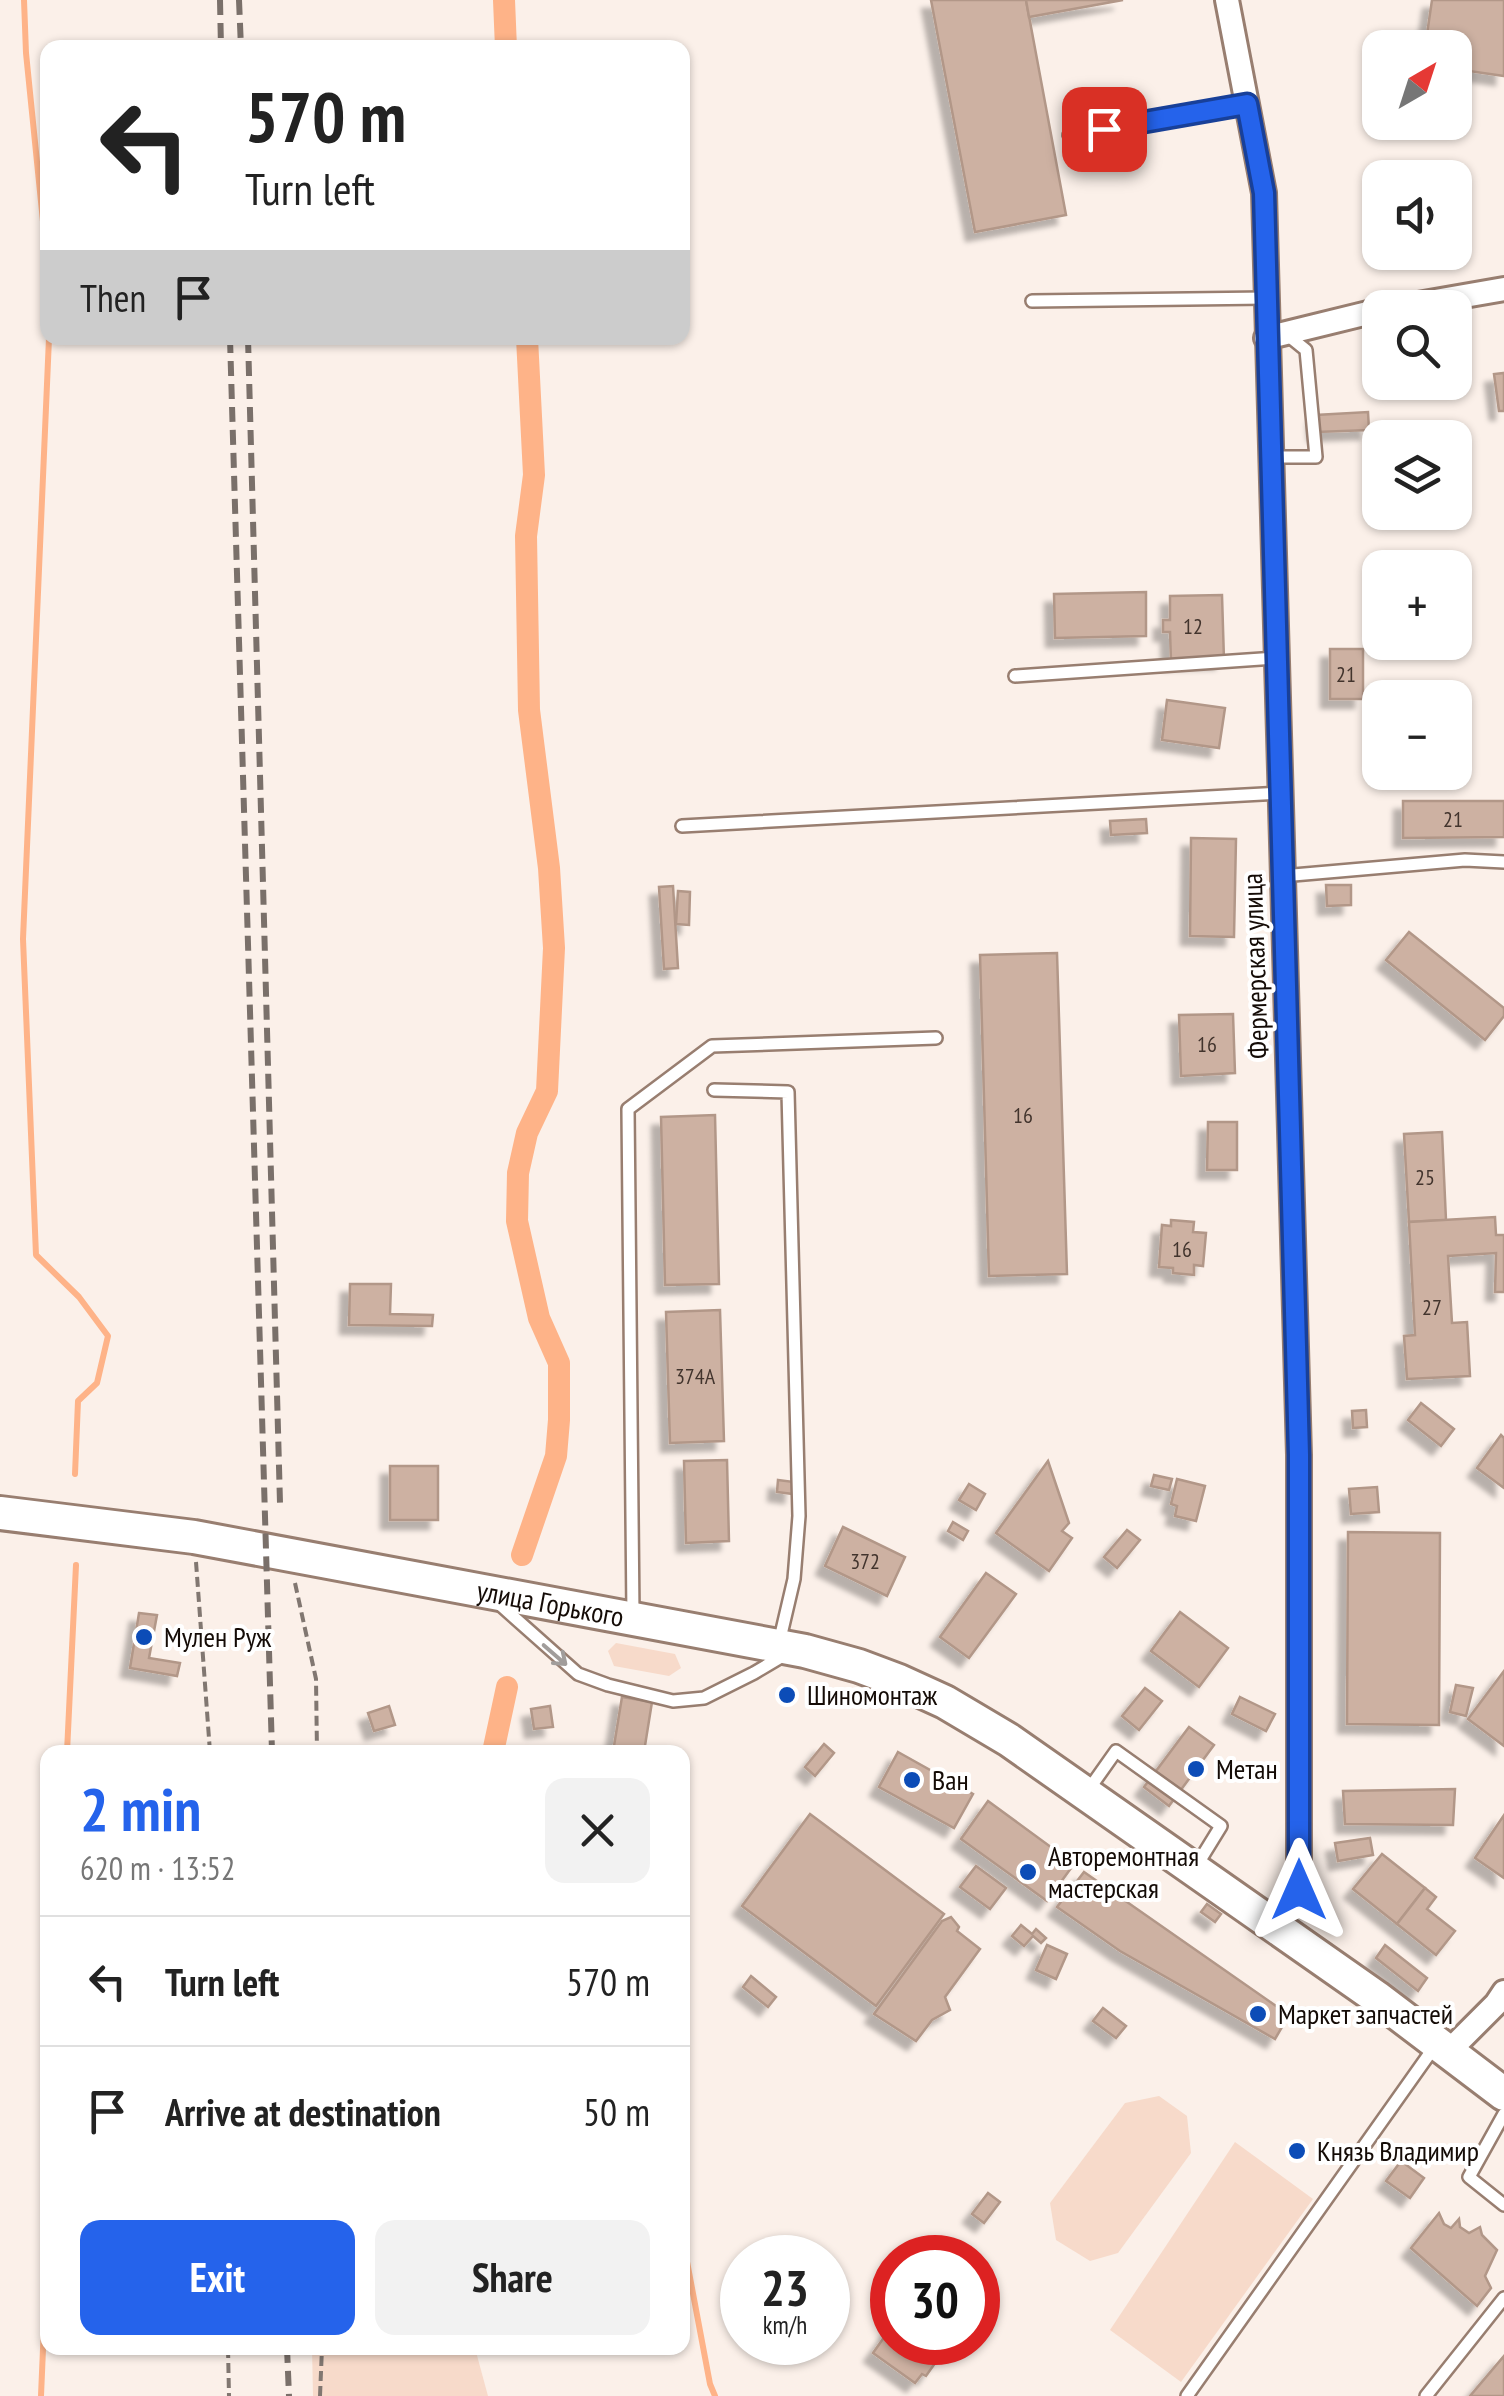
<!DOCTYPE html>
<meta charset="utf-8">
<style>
body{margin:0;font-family:"PT Sans Narrow",sans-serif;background:#f2f2f2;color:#222;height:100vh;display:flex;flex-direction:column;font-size:38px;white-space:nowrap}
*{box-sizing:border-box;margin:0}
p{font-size:32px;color:#767676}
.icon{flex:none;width:55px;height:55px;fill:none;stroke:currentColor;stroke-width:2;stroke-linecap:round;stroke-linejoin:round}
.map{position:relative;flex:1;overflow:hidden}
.details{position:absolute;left:40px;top:1745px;width:650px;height:610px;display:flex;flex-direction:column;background:#fff;border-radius:20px;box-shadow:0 2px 8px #0004}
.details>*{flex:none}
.top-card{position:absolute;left:40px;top:40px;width:650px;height:305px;border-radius:20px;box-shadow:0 2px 8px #0004;background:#fff;color:#222;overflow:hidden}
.needle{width:65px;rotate:39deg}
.fabs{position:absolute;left:1362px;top:30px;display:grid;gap:20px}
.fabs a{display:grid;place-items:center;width:110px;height:110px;border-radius:20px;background:#fff;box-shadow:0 2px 8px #0004;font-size:50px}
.speed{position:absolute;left:720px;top:2235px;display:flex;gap:20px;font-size:50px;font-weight:700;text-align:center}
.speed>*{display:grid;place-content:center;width:130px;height:130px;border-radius:50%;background:#fff;box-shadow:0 2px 8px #0004;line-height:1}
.speed small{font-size:25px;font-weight:400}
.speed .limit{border:15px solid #d22;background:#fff;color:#111}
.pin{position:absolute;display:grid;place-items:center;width:85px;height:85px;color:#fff;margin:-42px;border-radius:20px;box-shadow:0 5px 15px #0006}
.me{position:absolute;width:110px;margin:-55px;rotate:0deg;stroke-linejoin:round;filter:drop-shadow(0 0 8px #0008)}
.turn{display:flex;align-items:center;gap:35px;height:210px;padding:0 40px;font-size:45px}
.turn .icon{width:130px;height:130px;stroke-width:2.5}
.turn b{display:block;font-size:70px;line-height:85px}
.then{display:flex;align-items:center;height:95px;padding:0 40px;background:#0003;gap:20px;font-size:38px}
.round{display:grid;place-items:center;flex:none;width:105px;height:105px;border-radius:20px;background:#f2f2f2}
.head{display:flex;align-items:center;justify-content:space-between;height:170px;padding:0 40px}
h1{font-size:60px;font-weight:600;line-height:75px;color:#2563eb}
.primary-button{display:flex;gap:20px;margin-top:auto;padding:20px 40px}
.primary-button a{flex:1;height:115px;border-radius:20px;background:#2563eb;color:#fff;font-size:40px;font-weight:600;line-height:115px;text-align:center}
.primary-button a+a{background:#f2f2f2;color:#222}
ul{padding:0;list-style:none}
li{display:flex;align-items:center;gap:30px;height:130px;padding:0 40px;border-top:2px solid #e0e0e0}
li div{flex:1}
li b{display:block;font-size:38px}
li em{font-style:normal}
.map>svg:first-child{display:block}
.green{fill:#f7daca}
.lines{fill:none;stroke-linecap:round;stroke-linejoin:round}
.stream{stroke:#feb388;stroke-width:6}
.canal{stroke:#feb388;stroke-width:22}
.building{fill:#cdb1a2;stroke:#b29788;stroke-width:2.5;filter:url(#shadow)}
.lane-casing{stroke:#987e70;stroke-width:16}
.street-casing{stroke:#987e70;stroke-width:28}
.secondary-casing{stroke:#987e70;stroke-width:38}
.path{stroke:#817771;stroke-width:4;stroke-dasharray:10 5;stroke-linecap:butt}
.lane{stroke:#fff;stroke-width:11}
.street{stroke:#fff;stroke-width:22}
.secondary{stroke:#fff;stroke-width:32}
.rail{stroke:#7a706a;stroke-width:6;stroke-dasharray:15 8;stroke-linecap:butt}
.oneway{stroke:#a19d9b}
.route-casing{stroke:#184099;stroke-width:25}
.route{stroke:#2563eb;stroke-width:18}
.poi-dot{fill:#0c4cb7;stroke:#fff;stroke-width:4}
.labels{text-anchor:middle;stroke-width:8;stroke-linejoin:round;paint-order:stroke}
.number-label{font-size:22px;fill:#42342d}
.street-label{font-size:28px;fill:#140b06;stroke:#fff}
.poi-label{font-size:28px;fill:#140b06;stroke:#fff;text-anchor:start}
</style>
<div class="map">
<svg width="1504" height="2396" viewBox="0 0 1504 2396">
<defs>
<filter id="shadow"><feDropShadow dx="-9" dy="9" stdDeviation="2.5" flood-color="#0004"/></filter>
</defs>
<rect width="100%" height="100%" fill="#fbf0e9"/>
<!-- green -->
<g class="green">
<path d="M616,1643L675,1654L681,1668L669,1676L614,1666L608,1651Z"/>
<path d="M1159,2096L1187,2116L1191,2153L1118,2253L1090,2261L1056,2240L1050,2203L1125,2103Z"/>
<path d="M1235,2142L1313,2199L1181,2382L1110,2330Z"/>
<path d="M312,2348H475L488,2396H313Z"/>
</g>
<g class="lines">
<!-- stream -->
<g class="stream">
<path d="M24,0L26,53L48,271"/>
<path d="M49,338L23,939L36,1255L79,1297L108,1336L97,1383L78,1401L75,1474"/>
<path d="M67,1752L76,1565"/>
<path d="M682,2235L710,2384L715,2396"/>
<path d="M41,2396L48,2232"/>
</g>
<!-- canal -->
<g class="canal">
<path d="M504,0L506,48"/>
<path d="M522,1555L556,1456L559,1420V1363L539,1318L517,1221L518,1173L527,1133L547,1091L554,948L549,868L529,710L526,536L534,475L527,338"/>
<path d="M493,1752L507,1687"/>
</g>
</g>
<!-- building -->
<g class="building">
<path d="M931,0H1026L1066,215L975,232Z"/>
<path d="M1026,0H1123L1029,17Z"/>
<path d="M1432,0H1504V76L1455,69V48H1425Z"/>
<path d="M1504,373V411H1499L1494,374Z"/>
<path d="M1368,412L1369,430L1317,432L1316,415Z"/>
<path d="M1146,592V636L1055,638L1054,594Z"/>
<path d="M1222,595L1224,660L1171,661L1170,632H1163V620H1170V596Z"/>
<rect x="1330" y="649" width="33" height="50"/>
<path d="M1167,700L1225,708L1219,748L1162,740Z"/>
<path d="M1403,801H1504V837L1403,838Z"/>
<path d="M1146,819L1147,833L1111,835L1110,821Z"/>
<path d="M1191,838L1236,839L1234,937L1190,936Z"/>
<path d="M1326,885H1351V905L1327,906Z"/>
<path d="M673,886L678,968L664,969L659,887Z"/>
<path d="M678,891L690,892L689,925L676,924Z"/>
<path d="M1409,932L1504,1008V1016L1485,1040L1386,960Z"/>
<path d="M1057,953L1067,1274L989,1276L980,955Z"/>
<path d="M1233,1014L1235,1073L1181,1076L1179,1015Z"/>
<path d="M715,1115L719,1284L665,1285L661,1117Z"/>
<path d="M1208,1122H1237V1170H1207Z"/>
<path d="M1442,1132L1446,1220L1409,1222L1404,1134Z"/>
<path d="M1495,1217L1496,1235H1504V1292H1495L1496,1253L1448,1256L1452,1323L1467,1322L1470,1376L1407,1379L1404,1336L1415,1335L1409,1222Z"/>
<path d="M1171,1220L1194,1222L1193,1232L1206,1233L1203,1266L1194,1265V1275L1173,1273V1268L1159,1267L1162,1225L1171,1226Z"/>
<path d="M350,1284H391L390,1314L433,1315L432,1326L349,1325Z"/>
<path d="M720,1310L724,1441L670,1443L666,1312Z"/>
<path d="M1421,1403L1454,1429L1441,1446L1408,1420Z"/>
<path d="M1366,1410L1367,1427L1353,1428L1352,1411Z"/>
<path d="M1501,1435L1504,1438V1488L1477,1468Z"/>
<path d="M727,1460L729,1541L686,1543L684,1461Z"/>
<path d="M1048,1461L1069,1523L1062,1531L1072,1538L1049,1571L996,1533Z"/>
<rect x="390" y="1466" width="48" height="54"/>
<path d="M1154,1475L1172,1479L1169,1490L1151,1486Z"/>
<path d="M1177,1479L1205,1486L1196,1521L1175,1516L1177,1506L1171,1504Z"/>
<path d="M778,1480L794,1482L793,1494L777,1492Z"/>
<path d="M969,1484L985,1494L976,1510L959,1500Z"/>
<path d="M1377,1487L1379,1512L1351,1514L1349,1489Z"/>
<path d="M953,1522L968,1531L963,1540L948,1531Z"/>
<path d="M843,1527L905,1557L887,1596L825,1566Z"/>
<path d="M1127,1530L1140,1540L1117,1568L1104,1557Z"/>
<path d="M1348,1532L1440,1533L1439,1725L1347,1724Z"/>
<path d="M986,1573L1016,1594L969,1658L940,1637Z"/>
<path d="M1180,1612L1228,1648L1199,1687L1151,1651Z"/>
<path d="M139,1613L157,1615L149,1658L180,1663L177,1676L130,1668Z"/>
<path d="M1504,1671V1746L1468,1719Z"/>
<path d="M1456,1685L1473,1688L1466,1716L1450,1712Z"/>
<path d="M1145,1688L1162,1701L1139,1730L1122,1716Z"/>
<path d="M622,1697L652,1702L644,1752H613Z"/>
<path d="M1240,1697L1275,1714L1266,1731L1232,1714Z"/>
<path d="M389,1706L395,1725L374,1731L368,1713Z"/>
<path d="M550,1706L553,1727L534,1729L531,1709Z"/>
<path d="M1189,1727L1214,1745L1169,1806L1144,1787Z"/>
<path d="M824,1744L834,1753L815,1776L805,1767Z"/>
<path d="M898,1752L973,1794L954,1828L879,1787Z"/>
<path d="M1455,1789L1453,1825L1345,1824L1343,1791Z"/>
<path d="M988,1801L1074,1864L1047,1901L961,1839Z"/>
<path d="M810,1814L944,1914L876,2006L742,1906Z"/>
<path d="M1504,1815V1878L1475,1858Z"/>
<path d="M1370,1838L1373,1855L1338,1861L1335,1843Z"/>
<path d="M1382,1854L1425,1888L1397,1924L1353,1889Z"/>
<path d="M976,1866L1006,1888L990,1909L960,1887Z"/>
<path d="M1084,1872L1289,2015L1275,2039L1120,1951L1057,1907Z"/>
<path d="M1425,1888L1436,1897L1427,1909L1455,1931L1436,1955L1397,1924Z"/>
<path d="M1207,1904L1221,1914L1215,1922L1201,1912Z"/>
<path d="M951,1917L959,1927L957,1931L980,1949L945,1997L950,2010L932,2020L916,2041L874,2014L942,1921Z"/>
<path d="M1021,1925L1032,1934L1036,1929L1046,1938L1041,1943L1033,1936L1024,1946L1012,1936Z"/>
<path d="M1047,1945L1067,1954L1056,1979L1036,1970Z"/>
<path d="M1385,1945L1427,1978L1418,1991L1376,1958Z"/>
<path d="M751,1976L776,1997L768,2007L743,1987Z"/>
<path d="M1103,2008L1126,2026L1116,2038L1093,2021Z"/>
<path d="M1401,2161L1424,2178L1410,2198L1386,2181Z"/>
<path d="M988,2193L1000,2202L984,2223L972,2214Z"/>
<path d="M1439,2213L1444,2224L1451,2228L1459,2219L1460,2227L1469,2233L1480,2227L1482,2235L1497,2250L1485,2276L1491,2288L1477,2306L1411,2248Z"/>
<path d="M892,2326V2342H950L926,2376L922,2374L915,2383L873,2353Z"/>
<path d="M1504,2356V2396H1470Z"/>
</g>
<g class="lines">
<defs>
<g id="lane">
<path d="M1069,135L1247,104"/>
<path d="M1032,301L1266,298"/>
<path d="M1270,457H1316L1306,350L1285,333"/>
<path d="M1015,676L1276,658"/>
<path d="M682,826L1280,793"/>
<path d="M1282,876L1465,860L1504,862"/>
<path d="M714,1090L788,1092L799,1516L794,1579L779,1643"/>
<path d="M497,1602L578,1674L608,1685L673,1701L704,1698L754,1673L786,1654"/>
<path d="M633,1616L628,1109L712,1046L936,1038"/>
<path d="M1087,1792L1116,1751L1221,1826L1197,1865"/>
<path d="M1504,2114L1469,2177L1504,2205"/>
<path d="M1187,2396L1435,2046"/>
<path d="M1426,2396L1504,2298"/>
</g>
<g id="street">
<path d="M1227,0L1264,193L1299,1455V1890L1276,1927"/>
<path d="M1395,308L1504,289"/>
<path d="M1266,338L1380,310"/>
<path d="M1449,2051L1496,2004L1504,1992"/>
</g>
<g id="secondary">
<path id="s1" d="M0,1513L194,1537L805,1651L859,1666L899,1681L945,1702L1009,1740L1376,1997L1504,2094"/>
</g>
</defs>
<!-- lane casing -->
<use href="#lane" class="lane-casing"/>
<!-- street casing -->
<use href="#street" class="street-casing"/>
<!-- secondary casing -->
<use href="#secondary" class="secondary-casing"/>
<!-- path -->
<g class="path">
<path d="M196,1562L210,1752"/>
<path d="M295,1583L316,1679L317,1752"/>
<path d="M228,2348L229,2396"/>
<path d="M320,2396L322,2348"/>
</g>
<!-- lane -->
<use href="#lane" class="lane"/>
<!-- street -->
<use href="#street" class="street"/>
<!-- secondary -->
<use href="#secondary" class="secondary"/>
<!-- rail -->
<g class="rail">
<path d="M220,0L221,48"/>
<path d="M239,0L241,48"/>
<path d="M230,338L272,1752"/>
<path d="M248,338L280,1503"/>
<path d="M287,2348L289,2396"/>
</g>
</g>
<!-- one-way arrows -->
<defs><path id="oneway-shaft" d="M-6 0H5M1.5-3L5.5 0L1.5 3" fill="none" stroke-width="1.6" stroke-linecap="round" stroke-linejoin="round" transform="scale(2.5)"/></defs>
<use class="oneway" href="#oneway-shaft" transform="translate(555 1655) rotate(41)"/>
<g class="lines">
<defs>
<path id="route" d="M1104,129L1247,104L1264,193L1299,1455V1890"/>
</defs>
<!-- route casing -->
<use href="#route" class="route-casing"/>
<!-- route -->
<use href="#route" class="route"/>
</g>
<!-- markers -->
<g class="poi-dot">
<circle cx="144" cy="1637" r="10"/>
<circle cx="787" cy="1695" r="10"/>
<circle cx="1196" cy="1769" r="10"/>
<circle cx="912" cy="1780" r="10"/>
<circle cx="1028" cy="1872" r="10"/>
<circle cx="1258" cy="2014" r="10"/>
<circle cx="1297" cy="2151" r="10"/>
</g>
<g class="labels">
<!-- number labels -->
<g class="number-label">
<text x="1193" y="634">12</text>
<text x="1346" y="682">21</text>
<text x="1453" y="827">21</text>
<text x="1207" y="1052">16</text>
<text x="1023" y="1123">16</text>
<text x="1425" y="1185">25</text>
<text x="1182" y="1257">16</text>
<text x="1432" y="1315">27</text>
<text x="695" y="1384">374А</text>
<text x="865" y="1569">372</text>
</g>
<!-- street labels -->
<g class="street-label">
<text transform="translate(1255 966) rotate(-92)" y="10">Фермерская улица</text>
<text dy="10" stroke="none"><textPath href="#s1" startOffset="558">улица Горького</textPath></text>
</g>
<!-- poi labels -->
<g class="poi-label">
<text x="164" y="1647">Мулен Руж</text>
<text x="807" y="1705">Шиномонтаж</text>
<text x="1216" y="1779">Метан</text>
<text x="932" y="1790">Ван</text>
<text x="1048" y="1866">Авторемонтная<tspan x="1048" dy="32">мастерская</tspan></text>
<text x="1278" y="2024">Маркет запчастей</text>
<text x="1317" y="2161">Князь Владимир</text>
</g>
</g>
</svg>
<div class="fabs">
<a><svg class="needle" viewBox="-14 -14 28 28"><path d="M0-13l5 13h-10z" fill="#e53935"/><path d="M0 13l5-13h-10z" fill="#767676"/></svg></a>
<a><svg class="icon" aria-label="sound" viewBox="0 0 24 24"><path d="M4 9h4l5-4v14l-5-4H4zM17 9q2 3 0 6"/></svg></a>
<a><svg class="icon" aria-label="search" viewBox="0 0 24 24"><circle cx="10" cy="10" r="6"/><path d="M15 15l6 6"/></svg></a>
<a><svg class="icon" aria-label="layers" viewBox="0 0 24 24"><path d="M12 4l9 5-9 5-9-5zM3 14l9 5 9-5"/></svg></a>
<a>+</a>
<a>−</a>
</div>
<div class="speed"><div>23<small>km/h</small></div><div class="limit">30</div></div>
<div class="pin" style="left:1104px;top:129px;background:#d93025"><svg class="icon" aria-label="arrive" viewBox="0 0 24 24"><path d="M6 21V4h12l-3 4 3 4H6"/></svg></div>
<svg class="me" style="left:1299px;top:1890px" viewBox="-20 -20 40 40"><path d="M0-17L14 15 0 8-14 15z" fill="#2563eb" stroke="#fff" stroke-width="4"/></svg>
<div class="top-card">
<div class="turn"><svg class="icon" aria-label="left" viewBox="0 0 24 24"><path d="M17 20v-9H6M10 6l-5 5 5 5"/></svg><div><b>570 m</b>Turn left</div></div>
<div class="then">Then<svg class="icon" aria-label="arrive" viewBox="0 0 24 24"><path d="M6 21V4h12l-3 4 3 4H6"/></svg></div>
</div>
<section class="details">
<div class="head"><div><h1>2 min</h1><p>620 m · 13:52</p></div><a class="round"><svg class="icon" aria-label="close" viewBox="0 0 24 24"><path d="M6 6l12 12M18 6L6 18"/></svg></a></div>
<ul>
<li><svg class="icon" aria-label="left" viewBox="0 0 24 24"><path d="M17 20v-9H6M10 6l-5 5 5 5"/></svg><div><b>Turn left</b></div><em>570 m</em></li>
<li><svg class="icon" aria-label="arrive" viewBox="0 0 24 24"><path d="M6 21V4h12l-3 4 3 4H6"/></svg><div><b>Arrive at destination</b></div><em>50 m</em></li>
</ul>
<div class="primary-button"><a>Exit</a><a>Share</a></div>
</section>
</div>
